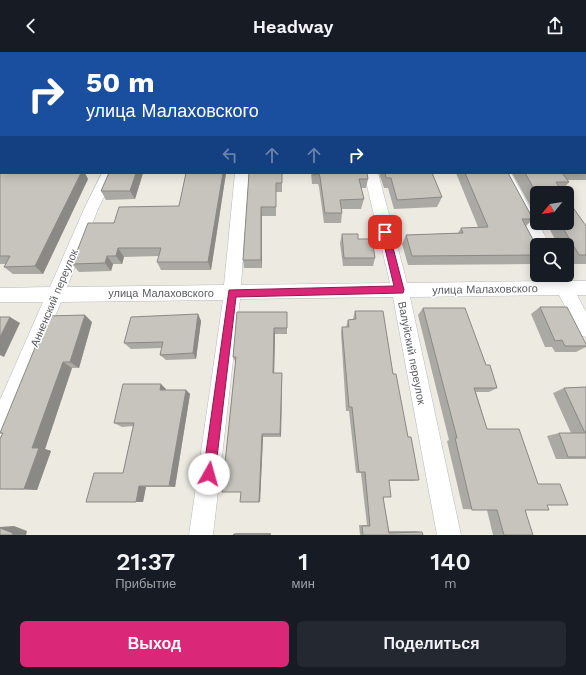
<!DOCTYPE html>
<html lang="ru">
<meta charset="utf-8">
<style>
body{margin:0;font-family:"Work Sans",sans-serif;background:#242831;color:#f1f3f6;height:100vh;display:flex;flex-direction:column;font-size:15px;white-space:nowrap}
*{box-sizing:border-box;margin:0}
p{font-size:13px;color:#9ea1a6}
.icon{flex:none;width:22px;height:22px;fill:none;stroke:currentColor;stroke-width:2;stroke-linecap:round;stroke-linejoin:round}
.map{position:relative;height:483px;overflow:hidden}
.details{display:flex;flex-direction:column;background:#171b24;flex:1}
.details>*{flex:none}
.guide{position:absolute;left:0px;top:0px;width:586px;height:122px;box-shadow:0 2px 10px #0003;background:#1a4fa0;color:#fff;overflow:hidden}
.needle{width:26px;rotate:240deg}
.fabs{position:absolute;left:530px;top:134px;display:grid;gap:8px}
.fabs a{display:grid;place-items:center;width:44px;height:44px;border-radius:6px;background:#171b24;box-shadow:0 2px 10px #0003;font-size:20px}
.pin{position:absolute;display:grid;place-items:center;width:34px;height:34px;color:#fff;margin:-17px;border-radius:8px;box-shadow:0 2px 6px #0006}
.me{position:absolute;width:44px;margin:-22px;rotate:7deg;stroke-linejoin:round;filter:drop-shadow(0 0 3px #0008)}
.turn{display:flex;align-items:center;gap:14px;height:84px;padding:0 20px;font-size:18px}
.turn .icon{width:52px;height:52px;stroke-width:2.5}
.turn b{display:block;font-size:28px;line-height:34px}
.lanes{display:flex;align-items:center;height:38px;padding:0 20px;background:#0003;justify-content:center;gap:20px;direction:ltr}
.lanes .off{opacity:.35}
.eta{display:flex;justify-content:space-evenly;align-items:center;height:68px;text-align:center}
.eta b{font-size:24px;font-weight:600;line-height:28px}
.cta{display:flex;gap:8px;margin-top:auto;padding:8px 20px}
.cta a{flex:1;height:46px;border-radius:6px;background:#db2777;color:#fff;font-size:16px;font-weight:600;line-height:46px;text-align:center}
.cta a+a{background:#242831;color:#f1f3f6}
header{display:flex;justify-content:space-between;align-items:center;height:52px;padding:0 20px;background:#171b24;font-size:18px;font-weight:600}
.map>svg:first-child{display:block}
.lines{fill:none;stroke-linecap:round;stroke-linejoin:round}
.minor-casing{stroke:#b7b8bd;stroke-width:1}
.minor{fill:#fff;fill-rule:evenodd}
.wall{fill:#aba9a3}
.shaded-wall{fill:#8b8985}
.building{fill:#c7c4be;stroke:#8b8985}
.route{fill:#db2777;stroke:#8e194d}
.labels{text-anchor:middle;stroke-width:3;stroke-linejoin:round;paint-order:stroke}
.street-label{font-size:11px;fill:#5a5c61;stroke:#fff}
</style>
<header><svg class="icon" aria-label="back" viewBox="0 0 24 24"><path d="M15 5l-7 7 7 7"/></svg>Headway<svg class="icon" aria-label="share" viewBox="0 0 24 24"><path d="M12 15V3M7 8l5-5 5 5M5 13v7h14v-7"/></svg></header>
<div class="map">
<svg width="586" height="483" viewBox="0 0 586 483">
<rect width="100%" height="100%" fill="#eceae1"/>
<g class="lines">
<defs>
<g id="minor">
<path d="M79,0H89L78,1Z"/>
<path d="M1,76V84L0,85V77Z"/>
<path d="M102,121H116L98,157L67,235L224,233L235,121H249L241,233L390,231L364,121H378L407,231L552,229L549,223H565L569,229H586V243H577L586,260V285L580,283L559,243L410,245L461,483H437L393,245L240,247L213,483H189L223,248L61,250L7,380L0,384V348L43,250H0V236L50,235L84,157Z"/>
<path d="M497,121H511L550,193H537V197Z"/>
</g>
</defs>
<!-- minor casing -->
<use href="#minor" class="minor-casing"/>
<!-- minor -->
<use href="#minor" class="minor"/>
</g>
<!-- wall -->
<g class="wall">
<path d="M405,0H586V39H585V1H404Z"/>
<path d="M585,63H586V128H567L569,130L562,139L537,141V166L512,121H585Z"/>
<path d="M0,104L88,127L43,222H13L4,215L6,212H0Z"/>
<path d="M109,121H143L135,147L106,148L101,139Z"/>
<path d="M186,121H226L211,218H161L157,210L159,204L124,205L122,212H113L111,219L79,220L72,212L114,171L179,154Z"/>
<path d="M249,121H282V140H276V164H262V216H244L243,208Z"/>
<path d="M311,121H367L368,127L366,136H361L364,147L361,157H342V161L341,171H324L319,135L318,132H312Z"/>
<path d="M379,121H432L442,145L437,155L394,157L388,136H384Z"/>
<path d="M456,121H508L533,167L526,174L537,195V207L532,212L408,213L402,192L406,183L458,181L461,176L478,175Z"/>
<path d="M540,171H567L586,174V212H569L567,209V193H558L549,176H543Z"/>
<path d="M342,182L358,187L375,206L373,214H343L340,191Z"/>
<path d="M540,255L586,292V295L576,300H555L552,295H545L531,262Z"/>
<path d="M423,256L486,313L497,336L489,340H476L487,377L538,432L547,453L525,458L533,483H493L487,458L463,457L447,389L449,388L418,263Z"/>
<path d="M355,259L393,322L408,385L419,428L413,429H389L383,445L389,479H416L422,480L423,483H360L359,473H367L361,421H356L349,359H346L341,281L342,275H346L348,268L353,267Z"/>
<path d="M287,260V282H275L274,321L282,326L281,385H263L260,450L241,440H222L236,311L233,305Z"/>
<path d="M198,262L201,269L196,307L166,308L160,303L162,296L131,297L124,291Z"/>
<path d="M92,270L79,316H72L45,397L51,399L37,438L0,437V387L2,382L0,381Z"/>
<path d="M586,335V407H556L547,384L559,381H571L553,341L564,336Z"/>
<path d="M166,337V338H186L190,342L175,435H146L143,450L123,421L133,374L122,375L114,371Z"/>
<path d="M237,481H271V483H233L234,482Z"/>
</g>
<!-- shaded-wall -->
<g class="shaded-wall">
<path d="M0,0H17L15,1H1V6L0,5Z"/>
<path d="M129,0H138V1H128Z"/>
<path d="M1,7V14L0,15V8Z"/>
<path d="M81,121H85L88,127L43,222L35,214Z"/>
<path d="M136,121H143L135,147L130,139Z"/>
<path d="M223,121H226L211,218L208,210Z"/>
<path d="M261,155L262,164V216L261,208Z"/>
<path d="M118,196L124,205L122,212L116,204Z"/>
<path d="M107,204L113,212L111,219L105,211Z"/>
<path d="M198,262L201,269L196,307L193,301Z"/>
<path d="M85,263L92,270L79,316L70,310Z"/>
<path d="M10,265L20,271L4,305L0,303V285Z"/>
<path d="M274,276L275,282L274,326L273,321Z"/>
<path d="M63,310L72,316L45,397L51,399L37,438L24,437L32,396Z"/>
<path d="M282,321V326L281,385L280,382Z"/>
<path d="M161,332L166,337L165,343L160,338Z"/>
<path d="M186,338L190,342L175,435L169,434Z"/>
<path d="M262,382L263,385L260,450H259Z"/>
<path d="M139,434L146,435L143,450H136Z"/>
<path d="M14,474L27,479L26,483H12L0,476V475Z"/>
</g>
<!-- building -->
<g class="building">
<path d="M108,0H129L128,1H107Z"/>
<rect x="217" y="0" width="93" height="1"/>
<path d="M408,0H586V28L585,27V1H408Z"/>
<rect x="585" y="63" width="1" height="55"/>
<path d="M1,103V121H81L35,214L4,215L10,204H0V104Z"/>
<path d="M109,121H136L130,139H101Z"/>
<path d="M186,121H223L208,210H157L161,196H118L116,204H107L105,211L72,212L88,171H114L119,155L179,154Z"/>
<path d="M249,121H282V131H276V155H261V208H243Z"/>
<path d="M312,121H367L368,127H359L364,147L340,148L342,161H325L320,125L319,122L313,123Z"/>
<path d="M385,121H432L442,145L397,148L391,126H386Z"/>
<path d="M465,121H508L533,167H522L537,195V203L412,204L406,183L463,181L461,176L488,175Z"/>
<path d="M525,121H562L569,130H556L563,141H537V142Z"/>
<path d="M567,147L586,174V203H579L560,171H567Z"/>
<path d="M342,182H358V187H372L375,206H344Z"/>
<path d="M540,255H567L586,292V294H565L562,288L555,289Z"/>
<path d="M423,256H465L486,313H490L497,336H474L487,377H519L538,432H560L568,453H547L549,458H525L533,483H504L497,458H472L455,386H457Z"/>
<path d="M355,259H383L393,322H396L408,385H411L419,428H389L391,445H383L389,481L422,480L423,483H363L362,474H370L365,420H359L352,355H349L342,275H349L348,268L356,267Z"/>
<path d="M237,260H287V276H274L273,321H282L280,382H262L259,450H240L241,440H222L236,305H233Z"/>
<path d="M198,262L193,301L160,303L163,290L124,291L131,265Z"/>
<path d="M85,263L70,310H63L32,396H39L24,437H0V387L3,381H0L48,264Z"/>
<path d="M0,265H10L0,285Z"/>
<path d="M123,332H161L160,338H186L169,434H139L136,450H86L94,421H123L134,371H114Z"/>
<path d="M586,335V405H568L559,381H585L564,336Z"/>
<path d="M0,476L13,481L12,483H0Z"/>
<path d="M234,482H270V483H233Z"/>
</g>
<!-- route -->
<path class="route" d="M382,177H388L389,180L404,238L403,241L236,245L215,422L213,427L209,429L204,427L203,422L229,238L394,234L381,180Z"/>
<g class="labels">
<!-- street labels -->
<g class="street-label">
<text transform="translate(485 237) rotate(-1)" y="4">улица Малаховского</text>
<text x="161" y="245">улица Малаховского</text>
<text transform="translate(54 246) rotate(-67)" y="4">Анненский переулок</text>
<text transform="translate(412 301) rotate(79)" y="4">Валуйский переулок</text>
</g>
</g>
</svg>
<div class="fabs">
<a><svg class="needle" viewBox="-14 -14 28 28"><path d="M0-13l5 13h-10z" fill="#e53935"/><path d="M0 13l5-13h-10z" fill="#9ea1a6"/></svg></a>
<a><svg class="icon" aria-label="search" viewBox="0 0 24 24"><circle cx="10" cy="10" r="6"/><path d="M15 15l6 6"/></svg></a>
</div>
<div class="pin" style="left:385px;top:180px;background:#d93025"><svg class="icon" aria-label="arrive" viewBox="0 0 24 24"><path d="M6 21V4h12l-3 4 3 4H6"/></svg></div>
<svg class="me" style="left:209px;top:422px" viewBox="-20 -20 40 40"><circle r="19" fill="#fff"/><path d="M0-13L10 11 0 6-10 11z" fill="#db2777"/></svg>
<div class="guide">
<div class="turn"><svg class="icon" aria-label="right" viewBox="0 0 24 24"><path d="M7 20v-9h11M14 6l5 5-5 5"/></svg><div><b>50 m</b>улица Малаховского</div></div>
<div class="lanes"><svg class="icon off" aria-label="left" viewBox="0 0 24 24"><path d="M17 20v-9H6M10 6l-5 5 5 5"/></svg><svg class="icon off" aria-label="ahead" viewBox="0 0 24 24"><path d="M12 20V5M6 11l6-6 6 6"/></svg><svg class="icon off" aria-label="ahead" viewBox="0 0 24 24"><path d="M12 20V5M6 11l6-6 6 6"/></svg><svg class="icon" aria-label="right" viewBox="0 0 24 24"><path d="M7 20v-9h11M14 6l5 5-5 5"/></svg></div>
</div>
</div>
<section class="details">
<div class="eta">
<div><b>21:37</b><p>Прибытие</p></div>
<div><b>1</b><p>мин</p></div>
<div><b>140</b><p>m</p></div>
</div>
<div class="cta"><a>Выход</a><a>Поделиться</a></div>
</section>
